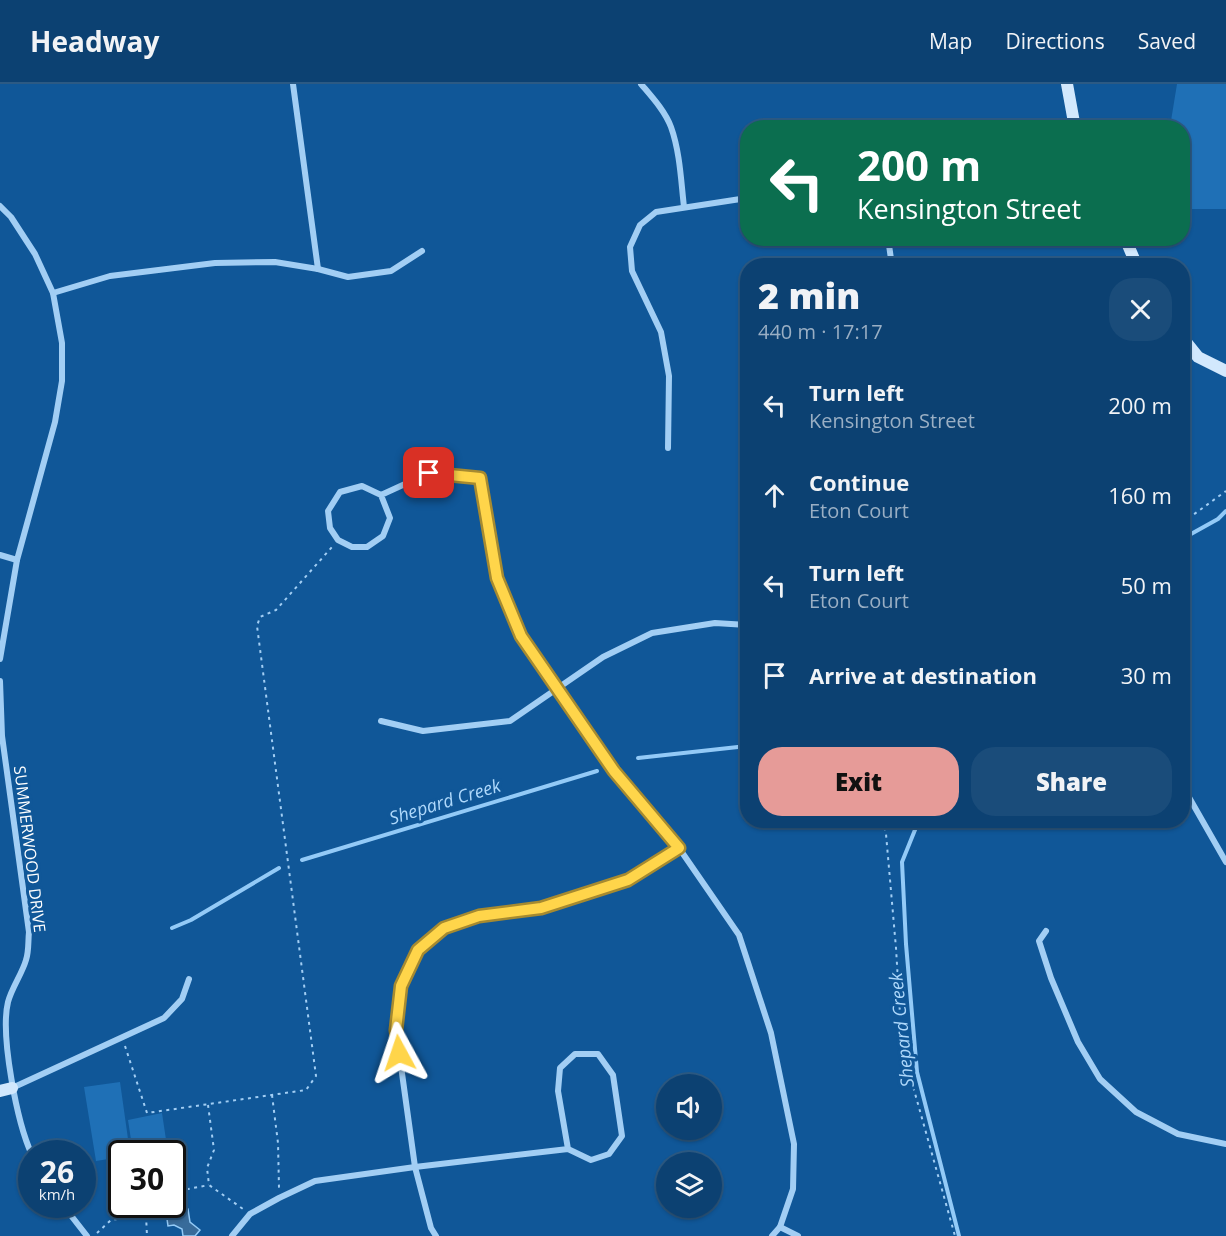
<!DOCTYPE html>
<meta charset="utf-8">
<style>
body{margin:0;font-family:"Open Sans",sans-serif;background:#1a4c7a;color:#f1f3f6;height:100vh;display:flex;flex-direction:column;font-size:22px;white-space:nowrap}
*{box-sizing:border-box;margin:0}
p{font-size:20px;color:#9aafc4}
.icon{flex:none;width:33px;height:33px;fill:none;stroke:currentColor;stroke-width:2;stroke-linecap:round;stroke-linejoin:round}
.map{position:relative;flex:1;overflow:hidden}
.details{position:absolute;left:740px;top:174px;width:450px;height:570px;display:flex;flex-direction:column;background:#0c4172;border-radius:24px;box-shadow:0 2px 4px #0004,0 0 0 2px #2c5a84}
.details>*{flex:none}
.top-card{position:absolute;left:740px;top:36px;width:450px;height:126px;border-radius:24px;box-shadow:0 2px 4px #0004,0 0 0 2px #2c5a84;background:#0b6e4f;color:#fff;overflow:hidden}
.controls{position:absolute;left:656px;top:990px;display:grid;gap:12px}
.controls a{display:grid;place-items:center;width:66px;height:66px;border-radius:50%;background:#0c4172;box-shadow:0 2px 4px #0004,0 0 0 2px #2c5a84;font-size:30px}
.speed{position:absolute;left:18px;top:1056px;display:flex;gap:12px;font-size:30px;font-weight:700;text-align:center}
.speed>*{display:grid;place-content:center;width:78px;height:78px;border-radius:50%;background:#0c4172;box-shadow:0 2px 4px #0004,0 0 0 2px #2c5a84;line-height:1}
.speed small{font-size:15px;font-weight:400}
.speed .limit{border:3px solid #111;border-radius:9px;background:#fff;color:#111}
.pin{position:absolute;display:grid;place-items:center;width:51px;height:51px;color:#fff;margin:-26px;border-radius:12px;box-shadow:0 3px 9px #0006}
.me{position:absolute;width:66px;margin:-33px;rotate:355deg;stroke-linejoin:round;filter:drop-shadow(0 0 4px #0008)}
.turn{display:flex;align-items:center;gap:21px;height:126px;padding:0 18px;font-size:27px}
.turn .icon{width:78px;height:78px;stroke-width:2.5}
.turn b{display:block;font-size:42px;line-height:51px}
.round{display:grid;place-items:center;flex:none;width:63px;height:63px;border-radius:24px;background:#1a4c7a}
.head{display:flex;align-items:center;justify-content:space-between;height:102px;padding:0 18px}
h1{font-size:36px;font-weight:800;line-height:45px}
.action{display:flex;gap:12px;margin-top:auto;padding:12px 18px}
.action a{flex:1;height:69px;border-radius:24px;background:#e69b98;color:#111;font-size:24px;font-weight:800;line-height:69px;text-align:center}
.action a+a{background:#1a4c7a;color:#f1f3f6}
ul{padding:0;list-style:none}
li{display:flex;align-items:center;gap:18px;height:90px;padding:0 18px}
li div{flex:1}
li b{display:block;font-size:22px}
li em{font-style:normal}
header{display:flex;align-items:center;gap:36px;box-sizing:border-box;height:84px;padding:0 30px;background:#0c4172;border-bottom:2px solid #2c5a84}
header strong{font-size:28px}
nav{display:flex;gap:33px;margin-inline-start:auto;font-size:21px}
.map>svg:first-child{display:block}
.green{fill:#1f70b6}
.water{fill:#386b9a;stroke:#93caf7;stroke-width:1.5}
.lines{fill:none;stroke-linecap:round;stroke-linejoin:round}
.stream{stroke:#93caf7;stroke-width:4}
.path{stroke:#a2cef4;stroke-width:2;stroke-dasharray:3 4.5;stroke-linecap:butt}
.street{stroke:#a2cef4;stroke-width:6}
.secondary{stroke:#d2e8fd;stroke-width:12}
.route-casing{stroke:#a68a30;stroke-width:15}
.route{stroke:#ffd54a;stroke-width:10}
.labels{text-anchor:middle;stroke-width:6;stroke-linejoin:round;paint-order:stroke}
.street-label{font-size:16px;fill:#fff;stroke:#105798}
.water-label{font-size:18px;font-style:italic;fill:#aed8fb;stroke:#105798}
</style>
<header>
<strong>Headway</strong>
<nav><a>Map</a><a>Directions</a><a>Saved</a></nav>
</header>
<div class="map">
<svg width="1226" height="1152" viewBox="0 0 1226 1152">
<rect width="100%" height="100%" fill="#105798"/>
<!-- green -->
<g class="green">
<path d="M1177,0H1226V125H1186L1182,116V44L1170,43Z"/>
<path d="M120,998L130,1069L122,1070L121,1073L96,1077L84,1003Z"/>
<path d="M162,1029L168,1069H133L128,1036Z"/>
</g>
<!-- water -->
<path class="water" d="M188,1125L190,1138L200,1146L195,1152H183L182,1145L174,1141L168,1142L166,1128Z"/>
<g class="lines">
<!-- stream -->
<g class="stream">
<path d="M1182,455L1218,435L1226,427"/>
<path d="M638,674L747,662"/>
<path d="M919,736L902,778L906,860L917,988L959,1152"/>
<path d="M302,776L597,687"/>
<path d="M172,844L191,836L279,784"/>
</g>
<!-- path -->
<g class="path">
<path d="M1182,439L1226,407"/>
<path d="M883,736L886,750L896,864L902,963L955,1152"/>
<path d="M125,962L147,1029L306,1006L316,992L257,542L260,533L276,526L332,463"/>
<path d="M272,1011L278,1059L279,1104"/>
<path d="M208,1021L214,1066L207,1084L209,1101L243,1125"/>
<path d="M172,1108L209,1101"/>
<path d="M146,1131L147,1152"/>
<path d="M97,1149L111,1136L146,1130L153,1120"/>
</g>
<!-- street -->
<g class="street">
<path d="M293,0L318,185"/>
<path d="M641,0C652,13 665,27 671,43C680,68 681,97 684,123"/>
<path d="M0,122L11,133L35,170L53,209L62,259V297L55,338L17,476L0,575"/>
<path d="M888,154L892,182"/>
<path d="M53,209L110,192L215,179L275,178L318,185L348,193L391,187L422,167"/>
<path d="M668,364L669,292L661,248L632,187L630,163L640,141L656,128L747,114"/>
<path d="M381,411L362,402L340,408L328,427L330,444L338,456L352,463H367L383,452L390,434L381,411L429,389L480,394L497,494L521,552L614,687L679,764L739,851L771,949L794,1060L793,1105L780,1143L772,1152"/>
<path d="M0,471L17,476"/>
<path d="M0,597L2,652L29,848C28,857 29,867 26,876C22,890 12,903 8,918C0,951 17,1039 32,1071"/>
<path d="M381,637L423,647L510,637L603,573L652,549L715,539L747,541"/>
<path d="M1182,701L1226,778"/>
<path d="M1046,847L1039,857L1051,894L1078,958L1100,995L1136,1028L1178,1050L1226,1060"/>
<path d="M12,1004L164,934L182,915L189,895"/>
<path d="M62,1120L87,1152"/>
<path d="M780,1143L798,1152"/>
<path d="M232,1152L250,1130L279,1114L315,1097L415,1083L568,1065L591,1076L609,1070L622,1052L613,991L598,970H575L560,984L558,1007L568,1065"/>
<path d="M436,1152L431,1144L415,1083L396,946L401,902L418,866L444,844L479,832L541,824L628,796L679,764"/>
</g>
<!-- secondary -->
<g class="secondary">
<path d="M1067,0L1075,44"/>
<path d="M1125,154L1137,182"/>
<path d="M1182,253L1198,273L1226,287"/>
<path d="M0,1007L12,1004"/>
</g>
</g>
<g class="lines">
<defs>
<path id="route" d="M399,969L396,946L401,902L418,866L444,844L479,832L541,824L628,796L679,764L614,687L521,552L497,494L480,394L429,389"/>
</defs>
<!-- route casing -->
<use href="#route" class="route-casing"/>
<!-- route -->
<use href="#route" class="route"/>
</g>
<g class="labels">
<!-- street labels -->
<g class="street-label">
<text transform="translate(30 765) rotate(83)" y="6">SUMMERWOOD DRIVE</text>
</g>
<!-- water labels -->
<g class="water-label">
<text transform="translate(445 718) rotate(-17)" y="6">Shepard Creek</text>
<text transform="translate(902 946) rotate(-96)" y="6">Shepard Creek</text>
</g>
</g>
</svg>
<div class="controls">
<a><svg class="icon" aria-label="sound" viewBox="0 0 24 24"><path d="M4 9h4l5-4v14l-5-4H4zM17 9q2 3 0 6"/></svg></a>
<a><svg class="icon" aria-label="layers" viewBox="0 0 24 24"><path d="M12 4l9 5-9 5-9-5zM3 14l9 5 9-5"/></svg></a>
</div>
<div class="speed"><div>26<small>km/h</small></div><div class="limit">30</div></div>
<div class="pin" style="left:429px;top:389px;background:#d93025"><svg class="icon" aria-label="arrive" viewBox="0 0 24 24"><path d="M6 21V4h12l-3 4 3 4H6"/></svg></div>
<svg class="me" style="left:399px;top:969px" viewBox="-20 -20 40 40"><path d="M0-17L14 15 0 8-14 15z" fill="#ffd54a" stroke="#fff" stroke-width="4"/></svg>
<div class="top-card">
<div class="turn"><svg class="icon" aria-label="left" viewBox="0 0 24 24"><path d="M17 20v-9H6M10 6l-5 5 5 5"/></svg><div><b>200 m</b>Kensington Street</div></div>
</div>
<section class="details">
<div class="head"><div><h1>2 min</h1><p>440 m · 17:17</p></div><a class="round"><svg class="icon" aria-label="close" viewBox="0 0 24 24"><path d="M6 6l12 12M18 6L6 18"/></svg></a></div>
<ul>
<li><svg class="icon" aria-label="left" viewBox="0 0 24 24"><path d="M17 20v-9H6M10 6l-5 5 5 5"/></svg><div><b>Turn left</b><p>Kensington Street</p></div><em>200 m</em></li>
<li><svg class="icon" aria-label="ahead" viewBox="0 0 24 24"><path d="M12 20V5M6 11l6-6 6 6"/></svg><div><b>Continue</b><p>Eton Court</p></div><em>160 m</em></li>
<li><svg class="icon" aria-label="left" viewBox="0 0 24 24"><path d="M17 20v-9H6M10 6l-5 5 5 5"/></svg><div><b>Turn left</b><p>Eton Court</p></div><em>50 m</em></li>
<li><svg class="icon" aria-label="arrive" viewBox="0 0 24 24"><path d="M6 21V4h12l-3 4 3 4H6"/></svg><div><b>Arrive at destination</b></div><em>30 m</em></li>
</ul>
<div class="action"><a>Exit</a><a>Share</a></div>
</section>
</div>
